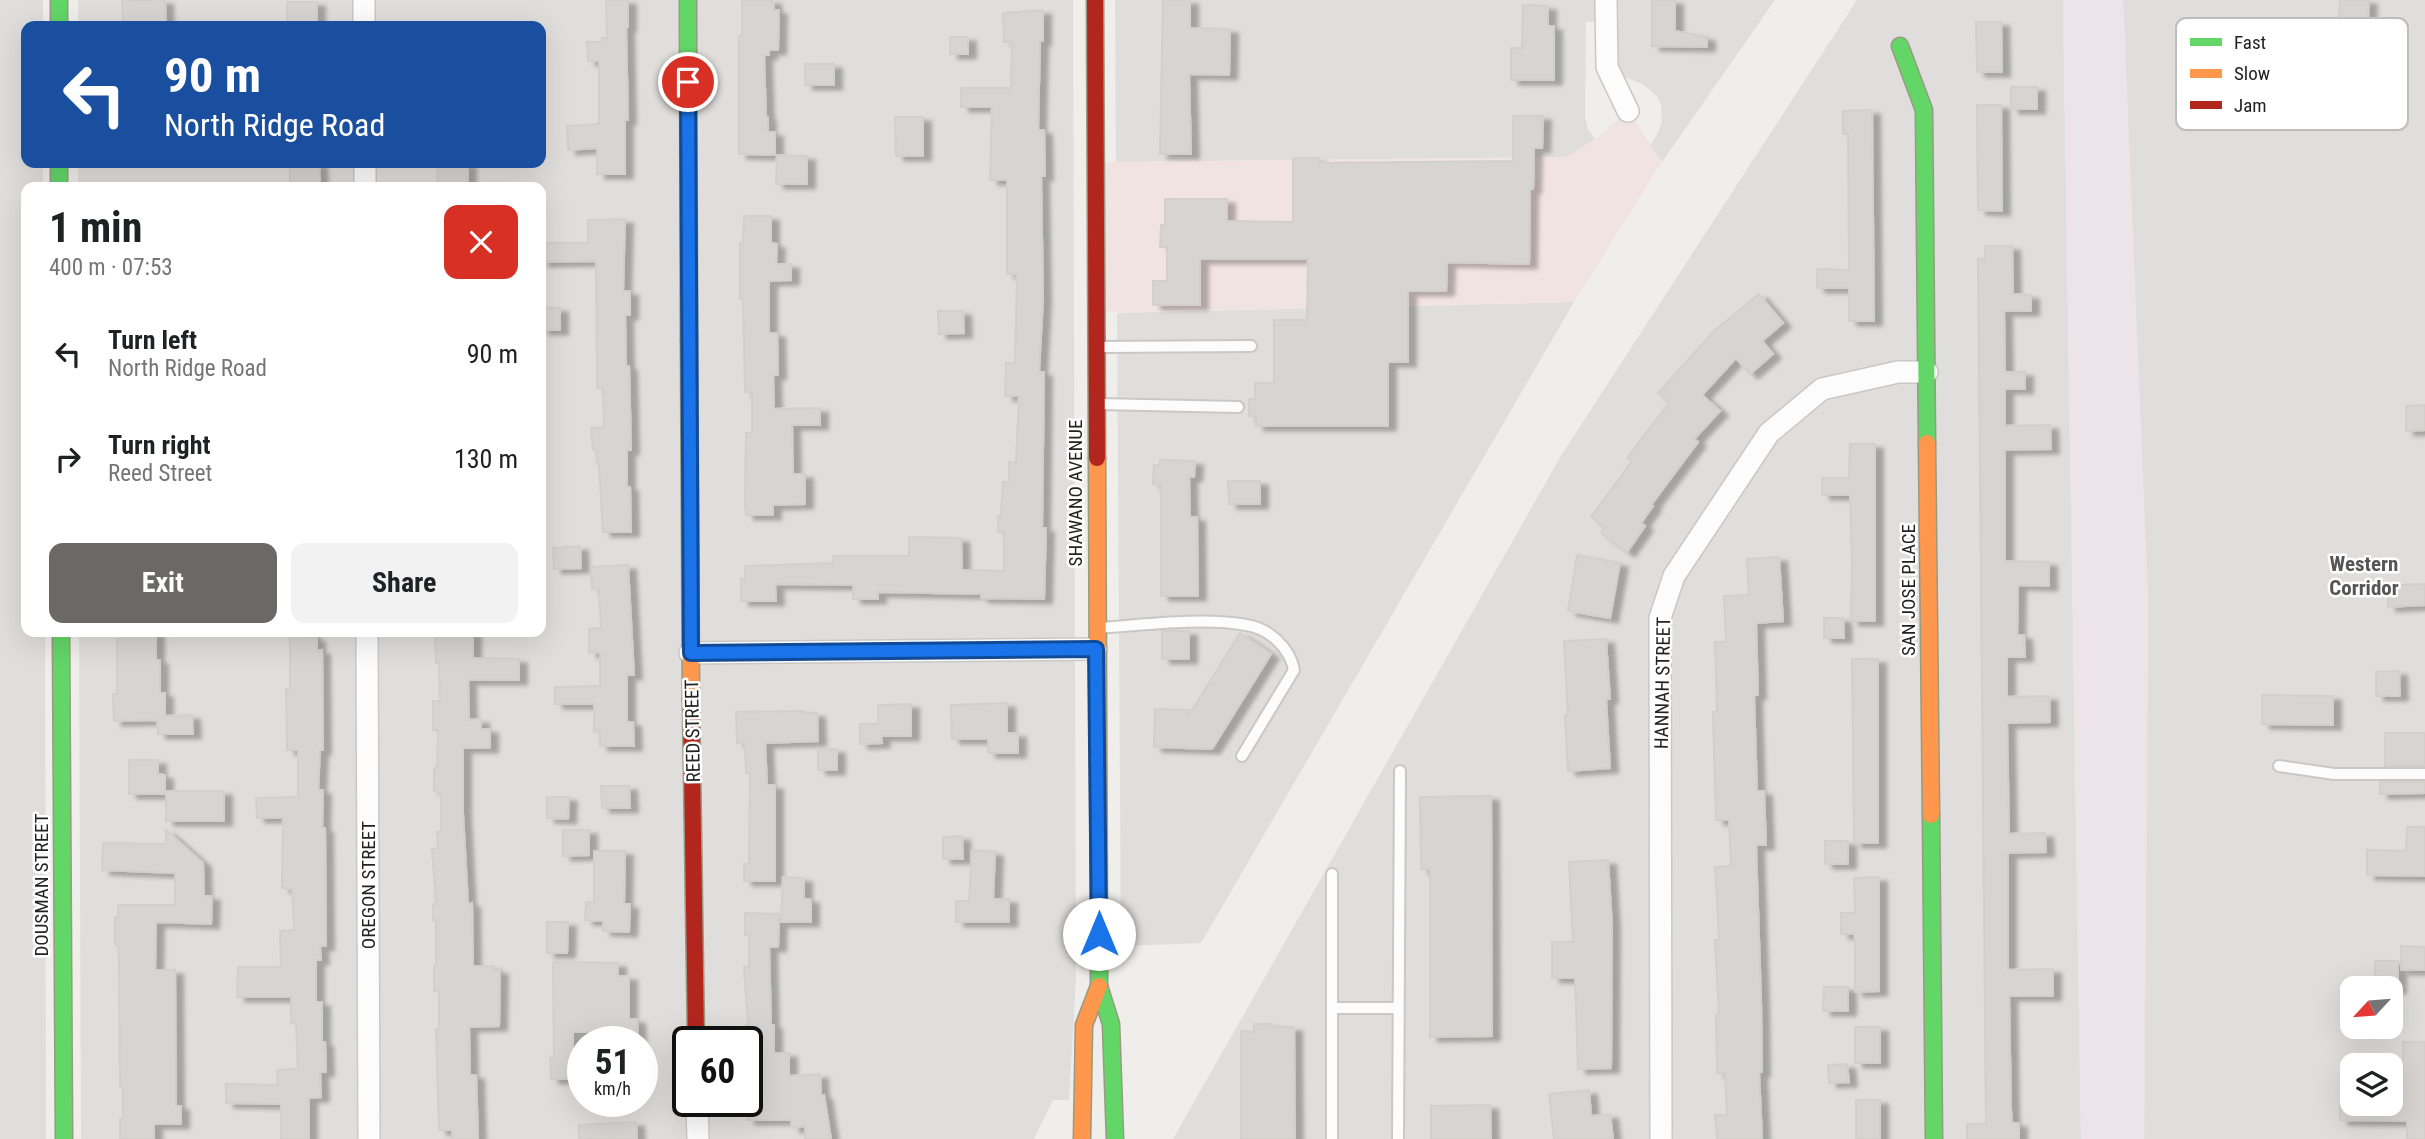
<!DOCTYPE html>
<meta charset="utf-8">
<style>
body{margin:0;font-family:"Roboto Condensed",sans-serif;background:#f2f2f2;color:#202124;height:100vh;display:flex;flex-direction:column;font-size:26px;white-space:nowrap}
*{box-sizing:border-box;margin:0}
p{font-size:23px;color:#757577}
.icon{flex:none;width:38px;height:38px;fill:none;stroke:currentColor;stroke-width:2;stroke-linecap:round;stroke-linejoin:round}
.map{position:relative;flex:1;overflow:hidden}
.sheet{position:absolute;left:21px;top:182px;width:525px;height:455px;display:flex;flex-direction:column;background:#fff;border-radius:14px;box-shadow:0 7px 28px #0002}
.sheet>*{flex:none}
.banner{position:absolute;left:21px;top:21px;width:525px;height:147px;border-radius:14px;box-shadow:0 7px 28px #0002;background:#1a4fa0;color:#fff;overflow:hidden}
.needle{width:46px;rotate:244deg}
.buttons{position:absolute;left:2340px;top:976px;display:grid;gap:14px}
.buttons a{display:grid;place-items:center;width:63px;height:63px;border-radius:14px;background:#fff;box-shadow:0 7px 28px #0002;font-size:35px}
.speed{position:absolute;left:567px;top:1026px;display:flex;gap:14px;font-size:35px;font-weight:700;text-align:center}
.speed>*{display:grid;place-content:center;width:91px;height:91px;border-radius:50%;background:#fff;box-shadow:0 7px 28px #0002;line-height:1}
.speed small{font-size:18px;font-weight:400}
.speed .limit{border:4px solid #111;border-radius:10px;background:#fff;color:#111}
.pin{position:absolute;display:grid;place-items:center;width:60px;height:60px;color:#fff;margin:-30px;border:4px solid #fff;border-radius:50%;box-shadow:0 2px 7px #0007}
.me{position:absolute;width:77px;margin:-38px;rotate:0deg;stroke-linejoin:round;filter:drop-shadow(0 0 5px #0008)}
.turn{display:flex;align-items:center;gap:24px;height:147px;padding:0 28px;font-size:32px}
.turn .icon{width:91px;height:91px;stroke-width:2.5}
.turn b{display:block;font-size:49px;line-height:60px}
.round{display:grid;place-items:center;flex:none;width:74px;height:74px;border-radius:14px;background:#f2f2f2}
.summary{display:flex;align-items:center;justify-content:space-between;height:119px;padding:0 28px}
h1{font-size:42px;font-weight:700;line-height:52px}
.primary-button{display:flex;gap:14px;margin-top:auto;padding:14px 28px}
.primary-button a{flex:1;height:80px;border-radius:14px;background:#6a6968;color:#fff;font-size:28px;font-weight:700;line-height:80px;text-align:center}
.primary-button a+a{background:#f2f2f2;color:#202124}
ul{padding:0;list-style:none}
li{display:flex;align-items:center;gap:21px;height:105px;padding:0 28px}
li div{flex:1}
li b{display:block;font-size:26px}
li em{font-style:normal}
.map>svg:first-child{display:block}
.residential{fill:#dfdedc;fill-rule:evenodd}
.commercial{fill:#f1e3e1}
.industrial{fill:#ede4e9}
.building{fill:#d7d4d2;stroke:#d3d0cc;stroke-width:2;filter:url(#shadow)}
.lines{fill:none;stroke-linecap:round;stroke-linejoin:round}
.lane-casing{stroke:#c9c8c7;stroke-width:14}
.street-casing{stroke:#c9c8c7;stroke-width:24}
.fast-casing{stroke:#999a82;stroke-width:19}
.slow-casing{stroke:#999a82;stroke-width:19}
.jam-casing{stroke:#999a82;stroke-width:19}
.lane{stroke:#fdfcfc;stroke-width:10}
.street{stroke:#fdfcfc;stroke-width:21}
.fast{stroke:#63d668;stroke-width:16}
.slow{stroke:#ff974d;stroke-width:16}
.jam{stroke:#b3261e;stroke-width:16}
.route-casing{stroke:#114b97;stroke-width:18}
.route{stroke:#1a73e8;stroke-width:12}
.labels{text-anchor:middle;stroke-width:5;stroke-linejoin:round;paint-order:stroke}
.street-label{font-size:19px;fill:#222;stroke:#fff}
.neighbourhood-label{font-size:21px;font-weight:bold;fill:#555;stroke:#fff}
.key{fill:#fff;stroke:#bdbdbd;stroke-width:2}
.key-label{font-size:19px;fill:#222}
</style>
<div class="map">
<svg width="2425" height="1139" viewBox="0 0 2425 1139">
<defs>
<filter id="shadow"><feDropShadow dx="8" dy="4.5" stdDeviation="2" flood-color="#0004"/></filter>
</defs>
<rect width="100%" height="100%" fill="#f0eeeb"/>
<!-- residential -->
<g class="residential">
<path d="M0,0H43V26H26V163H43V187H26V632H45L46,1139H0Z"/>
<path d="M78,0H1073L1076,979L1069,1100H1053L1034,1139H81L79,632H541V187H78V163H541V26H78ZM583,1041H642V1101H583ZM688,1041H747V1101H688Z"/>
<path d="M1115,0H1775L1662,162L1650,145L1658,133L1662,121L1661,105L1657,96L1644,85L1621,75L1618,69L1617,22H1586L1585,116L1588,129L1595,139L1567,157L1116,162Z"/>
<path d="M1857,0H2063L2081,1139H1173L1562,454Z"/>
<path d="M2123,0H2425V1139H2144L2148,605ZM2352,989H2390V1027H2352ZM2352,1066H2390V1104H2352Z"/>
<path d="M1574,302L1201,943L1121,946L1117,313Z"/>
</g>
<!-- commercial -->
<path class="commercial" d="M1628,111L1662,162L1574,302L1096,313L1095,162L1567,157L1595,139Z"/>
<!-- industrial -->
<path class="industrial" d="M2063,0H2123L2148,605L2144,1139H2081Z"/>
<!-- building -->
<g class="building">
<path d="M165,0L166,25L123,26L122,1Z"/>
<path d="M606,0H628V27L626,28L628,120H625V174H597V148L568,150L567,126L599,124V61H588L587,42H602V38H607Z"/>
<path d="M742,0H773L774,10H779L778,50H769V55H764L766,117H768V132H775V155L739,154V36H742Z"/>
<path d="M1163,0H1190V28L1230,29L1229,75L1189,74L1191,154H1160Z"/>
<path d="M1652,0H1675V31L1707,37V47L1652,46Z"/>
<path d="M2340,0H2369L2368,21L2339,20Z"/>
<rect x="287" y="2" width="30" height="24"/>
<path d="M1523,5L1548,6V26H1554V80H1511V48H1522Z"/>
<path d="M1043,10V41H1040L1038,130H1044L1045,176H1041L1043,298L1039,372H1044L1042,528H1046L1044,599L981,598V594L878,592V599H853V585L775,584L776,601H741V579H745V566L833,563V556H909V537L961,538L962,570L1004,571V532H998V516H1001L1003,482H1009V462L1016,463L1019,396H1005L1006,363H1015L1017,274H1007V180H990L992,107H961V88H1011L1012,42H1004L1003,13Z"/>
<path d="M1976,22H2001L2002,72H1977Z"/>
<rect x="950" y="37" width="18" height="17"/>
<rect x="805" y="64" width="29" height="21"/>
<rect x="2011" y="87" width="26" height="22"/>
<path d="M1977,105H2001L2002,211L1978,210Z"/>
<path d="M1872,110L1874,321H1849V288H1817V269L1849,270L1848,134H1843V111Z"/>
<path d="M1513,116H1543L1542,148H1534L1533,189H1530L1529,264L1447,262L1446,291H1408V362H1388V426H1256V416H1249V399H1255V383H1274V320H1307L1308,259H1200V305H1153V281H1167V247H1160L1161,225H1165V199H1227V221L1293,222V158H1319V163L1513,161Z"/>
<path d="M895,117H923V156H896Z"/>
<path d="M777,155L807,156V184H776Z"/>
<path d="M290,163H319L320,184L290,185Z"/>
<path d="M438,163H468V187H437Z"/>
<path d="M744,216H771V243L777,244L776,264H791V280L769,281V333H777L778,375H773L774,409L820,408V425H792L793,474H805V504L773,505V515H746L745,505L746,433H752V392H745L743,299H740V243H743Z"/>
<path d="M625,219L623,291H630V315H625L626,366H629L631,450H627V487H630L631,532H603L599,464H597L596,450H593L591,428L604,427L603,388H597L596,261L541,262V243H588V220Z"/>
<path d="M1985,246H2012L2013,294L2031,295V311H2004L2005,372H2025V389H2005V426L2050,425L2051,449L2005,450V561L2049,562V586L2018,585L2017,635H2024L2025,657H2007V697L2049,696L2050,722L2007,723L2009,834L2045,833L2046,852L2008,853V970L2053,969V996H2009L2011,1110L2012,1123H2019V1139H1967V1124H1986L1978,259H1985Z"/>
<path d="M1759,294L1783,323L1762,341L1773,354L1750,374L1736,358L1702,395L1720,411L1694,439L1698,442L1651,505L1653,506L1641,523L1645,526L1627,552L1601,533L1605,527L1591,517L1632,461L1627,458L1669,403L1658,393L1714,331Z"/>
<path d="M541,307L560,308V330H541Z"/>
<path d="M938,311H963L964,333L939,334Z"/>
<path d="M2425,405V430L2406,431V406Z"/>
<path d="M1850,444H1875V621H1851L1852,562L1850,495H1822V478H1849Z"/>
<path d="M1160,460L1195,461L1194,477H1189L1190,517H1197L1198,596H1161V485L1153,484L1154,465H1160Z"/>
<path d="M1228,481H1260V504H1229Z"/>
<path d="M580,546L581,568L554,569L553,548Z"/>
<path d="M1577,555L1620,563L1610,618L1568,611Z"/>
<path d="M1779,557L1783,621L1756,623L1758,695H1754L1757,791H1764L1766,845H1756L1761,1001L1762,1072H1759L1762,1139H1717L1715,1115H1727L1725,1073H1717L1716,1015L1719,1014L1715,940H1719L1715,867L1731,866L1729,820H1716L1713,712H1717L1715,642H1726L1724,596L1749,595L1747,559Z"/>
<path d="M628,565L634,675H627V722H633L634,746H600V731L594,732V704H555V687L600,686V652L589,653V629L601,628L599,588L592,589L591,567Z"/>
<path d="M2425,584V605L2388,607V585Z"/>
<path d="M1824,618H1843L1844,638H1824Z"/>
<rect x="1162" y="631" width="27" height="28"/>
<path d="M123,632H156V660H160V693H165V716L192,715L193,734H158L157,720L114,721L113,694H117V639H123Z"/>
<path d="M290,632H312V638H317V651L322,650L323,750H320L318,790H323L322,828H325L326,946H320L321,960H316V1002H322V1042H325L326,1072H320L321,1097L309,1098V1139H281V1104L226,1103V1084L278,1085L277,1070L298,1069L296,1023H291V997H237L238,967H281L280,931L294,930L292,889L282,888L283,818H257L256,798L298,797V750H287L286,689H290Z"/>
<path d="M435,632H473V658L519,659V680H468L469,720L481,719V729H490V748H463V814L468,904L472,903L473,966H493V970H500L499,1026L469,1027L470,1075H476L478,1139H452V1130H439L436,1029H439V991H434V966H436V920H433V904H436L432,849L438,848L437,832L441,831V794H437V791H434V768H437L438,730H433V701H440L439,663H436Z"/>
<path d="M1240,633L1271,654L1212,749L1154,747L1155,709L1189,710V715Z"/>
<path d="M1606,639L1610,699H1606L1610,768L1568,771L1565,715H1568L1564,641Z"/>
<path d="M1852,659H1878V843H1854Z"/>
<path d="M2399,671L2400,696H2376V672Z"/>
<path d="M2262,695L2333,696V725L2262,724Z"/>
<path d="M1007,703V733H1018V753H988V739H952L951,705Z"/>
<path d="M911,704V736H881L882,743L860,744V724H878V705Z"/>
<path d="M804,711V713H817L818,741L765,743L767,785H775V881H744V864H749L750,773H746L745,743H737L736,712Z"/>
<rect x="2385" y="733" width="40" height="33"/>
<rect x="818" y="749" width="19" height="21"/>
<path d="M129,760H158V774L165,775V794H129Z"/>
<path d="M2380,782H2425V793L2380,794Z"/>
<path d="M601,786H629L630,808H602Z"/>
<rect x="166" y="791" width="58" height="30"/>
<path d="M1491,796L1492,1036L1430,1037V869H1421L1420,797Z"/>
<path d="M547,797H569L568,819L547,818Z"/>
<path d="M2407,827H2425V876L2367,875V850L2406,851Z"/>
<path d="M166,830L203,863L204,896H212L211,924L156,922L155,970H175L176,1106H181V1124H154V1139H120V1119H123V1087H120L119,959L118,946L115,945V917H118V905H175V873L102,870L103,843L166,844Z"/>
<path d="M563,830H589V855L563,856Z"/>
<path d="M962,836L963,859H943V837Z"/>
<rect x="1825" y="841" width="23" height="23"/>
<path d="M972,850L995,852L993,899H1009V922H956V901H969Z"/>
<path d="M594,851H625L624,904H630L629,932L603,931V921L585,920L586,902L594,903Z"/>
<path d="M1608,860L1612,926L1611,1068L1578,1069L1575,978H1552V942H1573L1569,862Z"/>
<path d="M783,877L804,878V899H811V922H781Z"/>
<path d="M1879,877V991L1855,992V939L1854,934H1841V913H1855L1854,878Z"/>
<path d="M745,913L779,914L778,947H769L771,1025H774V1053H789V1076L820,1074L821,1096L824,1095L831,1139H805V1126L792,1128L791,1120H747V1099H759V1054H747L746,1041V1025H748L744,967H749V935H745Z"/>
<path d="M547,922H568L567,953H547Z"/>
<path d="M2401,946L2425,947V970H2401Z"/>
<rect x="2375" y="961" width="23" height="28"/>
<path d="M553,962L618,963V976H629V1019H637L638,1041H609V1032H573V1079H551L550,1058H554Z"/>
<path d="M1824,987H1848V1011H1823Z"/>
<path d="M1254,1024H1272V1027H1294L1295,1139H1241V1031L1254,1032Z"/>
<rect x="1855" y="1027" width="25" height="36"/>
<path d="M2403,1042H2425V1139H2407V1121L2340,1120V1104H2390V1099H2403Z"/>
<path d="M1847,1064L1849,1082L1829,1083L1828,1065Z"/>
<path d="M1589,1090L1591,1116L1610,1114L1613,1139H1554L1549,1094Z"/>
<path d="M1856,1100H1880V1139L1856,1138Z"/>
<path d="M1490,1105L1491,1139H1431V1106Z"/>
<path d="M636,1122L637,1139H579V1125Z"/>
</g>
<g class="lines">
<defs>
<g id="lane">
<path d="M1100,347L1251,346"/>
<path d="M1098,404L1238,407"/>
<path d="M1099,628C1142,625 1204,617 1246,625C1269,628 1290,648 1294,670L1242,756"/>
<path d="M2279,766L2334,774H2425"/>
<path d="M1332,1008H1398"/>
<path d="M1332,1139V874"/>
<path d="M1398,1139L1400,771"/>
</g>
<g id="street">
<path d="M364,0V26"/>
<path d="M1606,0L1607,67L1628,111"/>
<path d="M365,163V187"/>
<path d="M367,632L369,1139"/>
<path d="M690,653L1096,649"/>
<path d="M697,1101L698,1139"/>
<path d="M1661,1139L1660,618L1674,576L1769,433L1822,389L1898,372H1927"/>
</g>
<g id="fast">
<path d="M59,0V26"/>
<path d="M688,0L689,340"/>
<path d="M1900,46L1924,110L1927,443"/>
<path d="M59,163V187"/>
<path d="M61,632L64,1139"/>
<path d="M1931,815L1934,1139"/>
<path d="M1099,941V986L1111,1024L1115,1139"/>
</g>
<g id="slow">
<path d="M689,340L691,701"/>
<path d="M1927,443L1931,815"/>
<path d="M1097,458L1099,941"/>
<path d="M1082,1139L1084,1025L1099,986"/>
</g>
<g id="jam">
<path d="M1095,0L1097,458"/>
<path d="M691,701L696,1041"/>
</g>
</defs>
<!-- lane casing -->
<use href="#lane" class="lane-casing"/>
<!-- street casing -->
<use href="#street" class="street-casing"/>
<!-- fast casing -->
<use href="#fast" class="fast-casing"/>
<!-- slow casing -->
<use href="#slow" class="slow-casing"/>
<!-- jam casing -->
<use href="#jam" class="jam-casing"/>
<!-- lane -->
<use href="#lane" class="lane"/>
<!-- street -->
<use href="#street" class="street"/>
<!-- fast -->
<use href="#fast" class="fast"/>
<!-- slow -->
<use href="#slow" class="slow"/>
<!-- jam -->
<use href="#jam" class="jam"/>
</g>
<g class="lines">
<defs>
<path id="route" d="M688,82L691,653L1096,649L1099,934"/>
</defs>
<!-- route casing -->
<use href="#route" class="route-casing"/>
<!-- route -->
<use href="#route" class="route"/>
</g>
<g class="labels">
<!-- street labels -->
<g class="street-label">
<text transform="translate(1075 493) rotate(-90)" y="7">SHAWANO AVENUE</text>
<text transform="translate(1908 590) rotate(-90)" y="7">SAN JOSE PLACE</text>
<text transform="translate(1662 683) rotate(-89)" y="7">HANNAH STREET</text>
<text transform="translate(692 731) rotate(-91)" y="7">REED STREET</text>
<text transform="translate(41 885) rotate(-90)" y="7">DOUSMAN STREET</text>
<text transform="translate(368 885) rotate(-90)" y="7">OREGON STREET</text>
</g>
<!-- neighbourhood labels -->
<g class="neighbourhood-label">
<text x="2364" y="571">Western<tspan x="2364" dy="24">Corridor</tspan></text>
</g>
</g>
<!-- legend -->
<rect x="2176" y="18" width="232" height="112" rx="10" class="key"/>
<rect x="2190" y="38" width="32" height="8" fill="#63d668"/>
<rect x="2190" y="69" width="32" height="9" fill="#ff974d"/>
<rect x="2190" y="101" width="32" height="8" fill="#b3261e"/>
<g class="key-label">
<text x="2234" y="49">Fast</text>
<text x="2234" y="80">Slow</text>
<text x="2234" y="112">Jam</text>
</g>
</svg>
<div class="buttons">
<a><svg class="needle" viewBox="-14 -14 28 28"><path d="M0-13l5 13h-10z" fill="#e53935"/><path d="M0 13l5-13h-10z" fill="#757577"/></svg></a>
<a><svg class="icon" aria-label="layers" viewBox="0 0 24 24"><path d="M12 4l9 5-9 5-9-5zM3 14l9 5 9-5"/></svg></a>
</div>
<div class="speed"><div>51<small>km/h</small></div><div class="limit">60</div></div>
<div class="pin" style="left:688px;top:82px;background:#d93025"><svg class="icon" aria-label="arrive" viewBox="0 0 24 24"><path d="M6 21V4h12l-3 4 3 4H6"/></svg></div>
<svg class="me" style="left:1099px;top:934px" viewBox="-20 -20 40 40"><circle r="19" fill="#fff"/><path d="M0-13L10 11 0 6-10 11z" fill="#1a73e8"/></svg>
<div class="banner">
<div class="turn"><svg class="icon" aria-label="left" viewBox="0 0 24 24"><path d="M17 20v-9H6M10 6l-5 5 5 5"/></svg><div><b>90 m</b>North Ridge Road</div></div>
</div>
<section class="sheet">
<div class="summary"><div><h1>1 min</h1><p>400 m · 07:53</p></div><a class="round" style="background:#d93025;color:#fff"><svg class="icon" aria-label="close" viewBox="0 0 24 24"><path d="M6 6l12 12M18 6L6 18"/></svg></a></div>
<ul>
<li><svg class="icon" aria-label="left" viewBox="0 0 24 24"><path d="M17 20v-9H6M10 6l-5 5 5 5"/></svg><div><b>Turn left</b><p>North Ridge Road</p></div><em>90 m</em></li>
<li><svg class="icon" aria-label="right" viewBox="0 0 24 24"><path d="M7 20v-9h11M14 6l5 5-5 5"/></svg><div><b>Turn right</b><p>Reed Street</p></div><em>130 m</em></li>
</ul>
<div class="primary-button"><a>Exit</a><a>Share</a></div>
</section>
</div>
